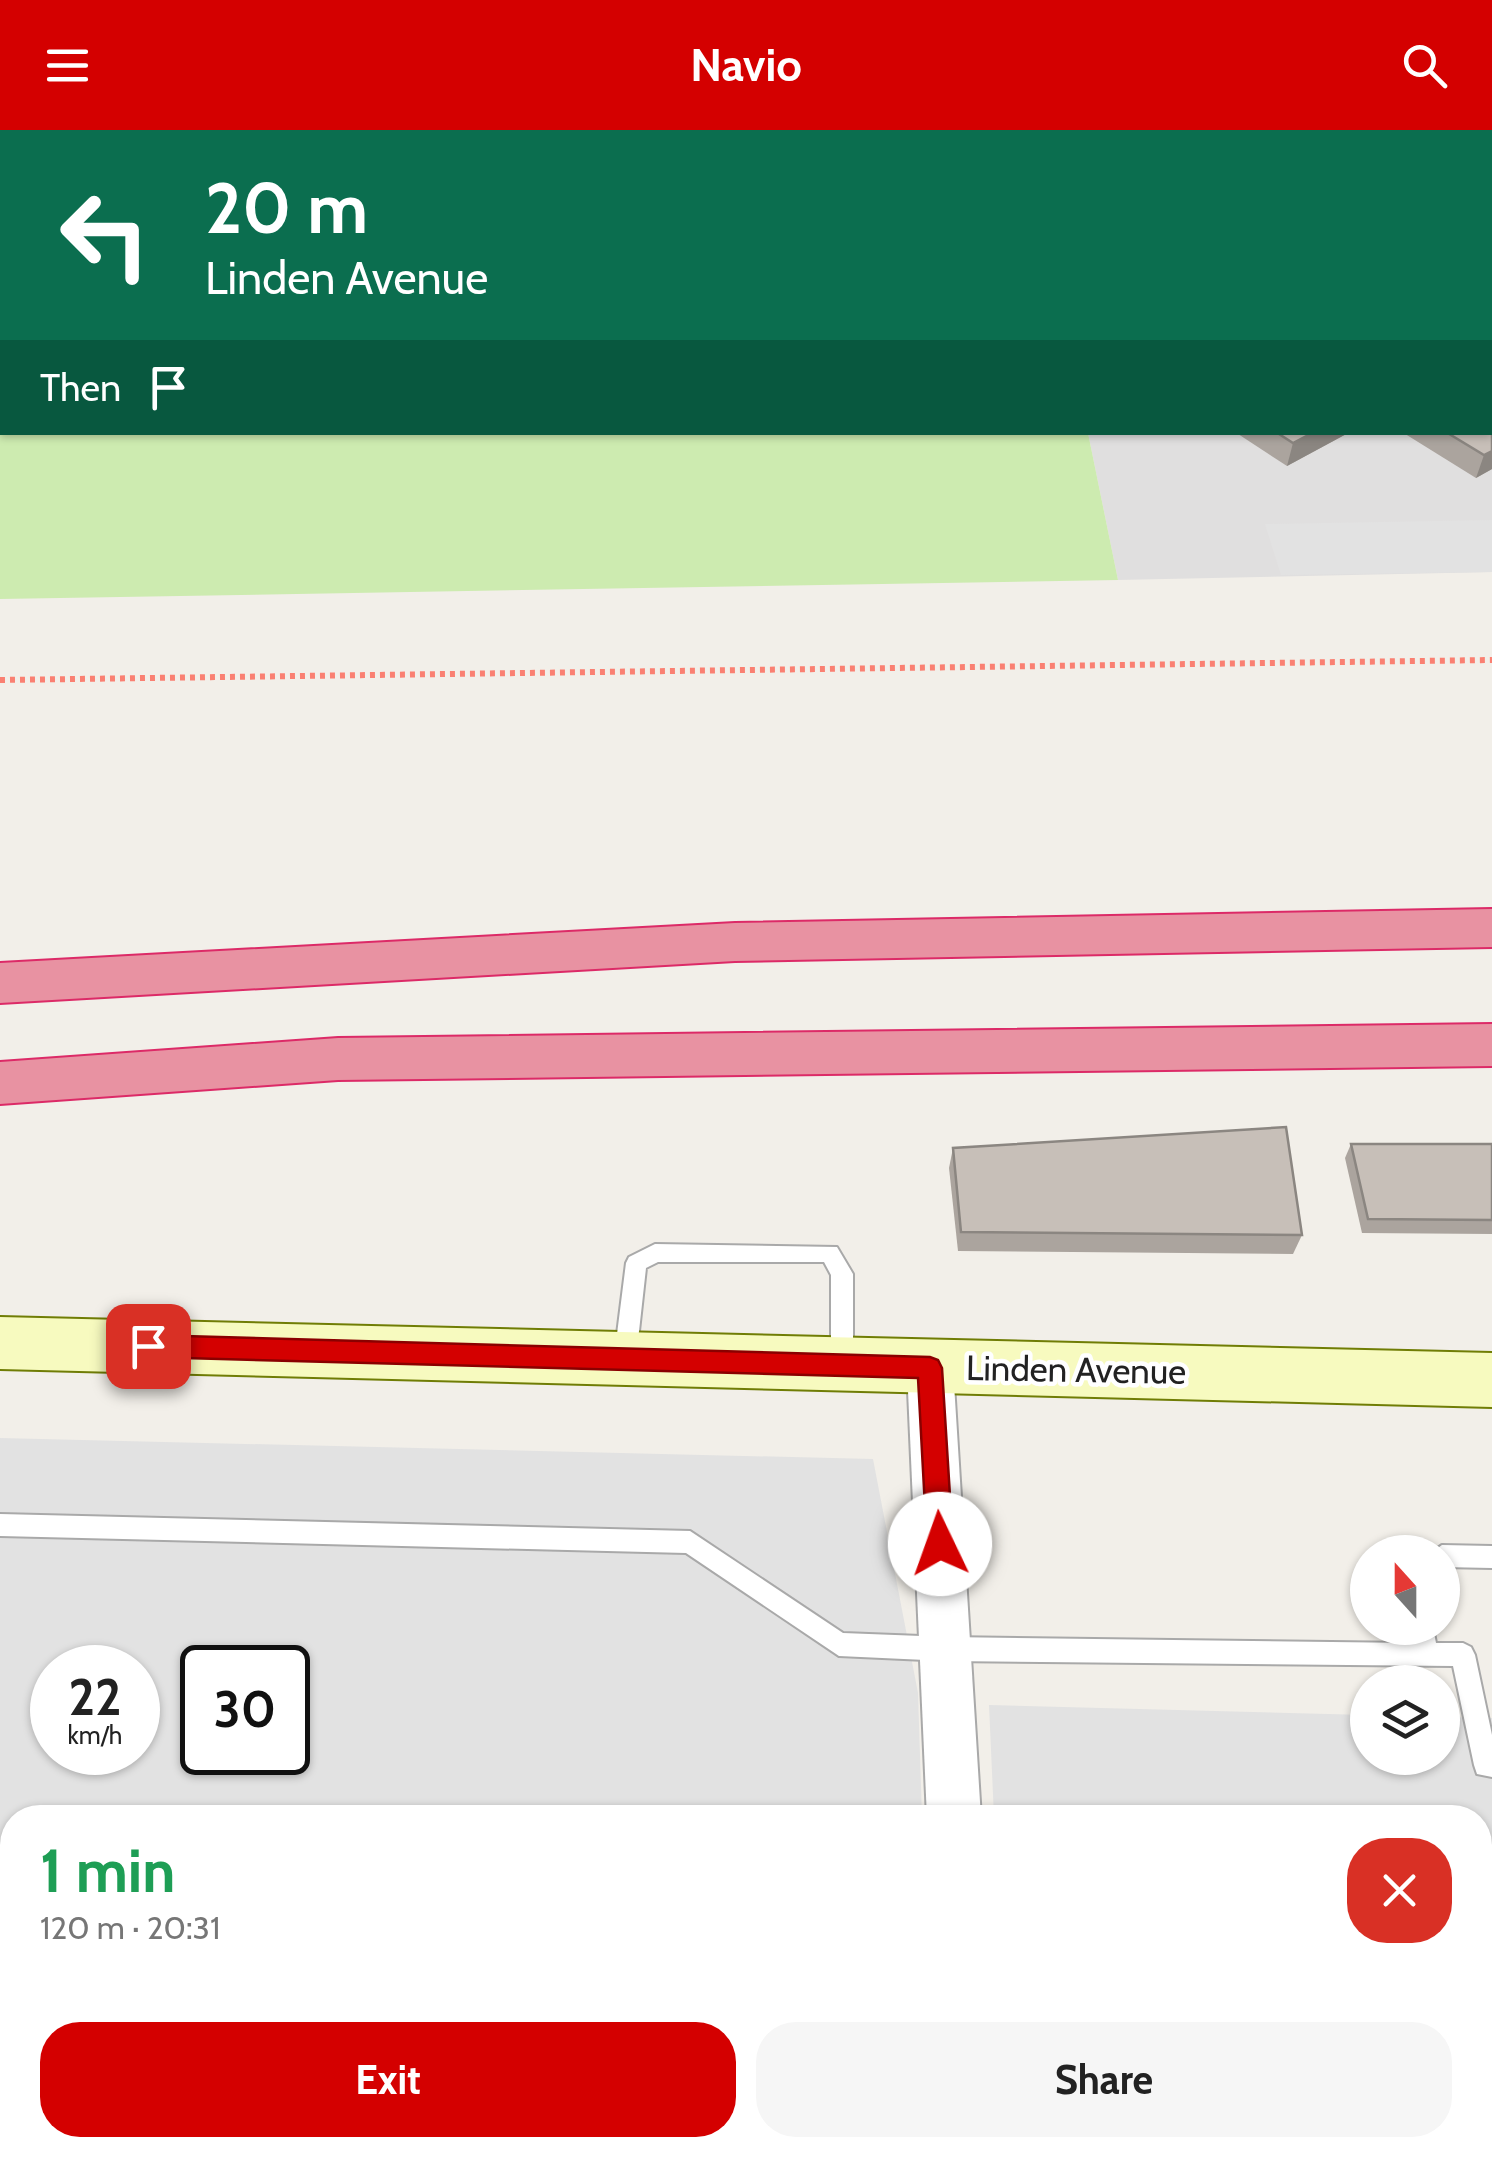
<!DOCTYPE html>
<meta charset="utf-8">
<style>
body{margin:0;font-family:Cabin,sans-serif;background:#f6f6f6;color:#222;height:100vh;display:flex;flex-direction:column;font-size:38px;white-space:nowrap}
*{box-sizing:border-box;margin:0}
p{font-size:32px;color:#767676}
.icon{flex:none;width:55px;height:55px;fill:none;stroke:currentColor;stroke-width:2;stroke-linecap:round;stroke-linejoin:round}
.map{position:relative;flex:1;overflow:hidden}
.details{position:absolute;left:0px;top:1675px;width:1492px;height:352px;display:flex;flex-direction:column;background:#fff;border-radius:40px 40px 0 0;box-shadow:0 2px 8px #0004}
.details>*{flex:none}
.guide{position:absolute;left:0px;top:0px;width:1492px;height:305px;box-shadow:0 2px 8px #0004;background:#0b6e4f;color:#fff;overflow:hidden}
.needle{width:65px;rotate:339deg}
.buttons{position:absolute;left:1350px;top:1405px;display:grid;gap:20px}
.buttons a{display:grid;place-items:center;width:110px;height:110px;border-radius:50%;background:#fff;box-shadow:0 2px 8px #0004;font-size:50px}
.speed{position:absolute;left:30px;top:1515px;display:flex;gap:20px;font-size:50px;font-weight:700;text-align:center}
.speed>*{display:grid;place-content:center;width:130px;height:130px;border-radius:50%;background:#fff;box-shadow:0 2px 8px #0004;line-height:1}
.speed small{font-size:25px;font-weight:400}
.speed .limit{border:5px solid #111;border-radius:15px;background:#fff;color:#111}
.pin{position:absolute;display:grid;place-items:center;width:85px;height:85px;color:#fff;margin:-42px;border-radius:20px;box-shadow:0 5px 15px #0006}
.me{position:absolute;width:110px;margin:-55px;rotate:357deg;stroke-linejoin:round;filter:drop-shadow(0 0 8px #0008)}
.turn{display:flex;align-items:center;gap:35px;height:210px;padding:0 40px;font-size:45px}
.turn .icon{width:130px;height:130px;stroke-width:2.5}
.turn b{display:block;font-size:70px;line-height:85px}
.then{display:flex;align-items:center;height:95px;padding:0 40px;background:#0003;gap:20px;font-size:38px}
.round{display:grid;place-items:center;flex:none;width:105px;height:105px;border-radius:40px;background:#f6f6f6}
.headline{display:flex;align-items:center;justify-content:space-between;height:170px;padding:0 40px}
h1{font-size:60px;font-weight:700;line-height:75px;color:#1e9e55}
.button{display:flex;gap:20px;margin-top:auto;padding:20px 40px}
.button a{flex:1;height:115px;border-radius:40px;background:#d40000;color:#fff;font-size:40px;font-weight:700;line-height:115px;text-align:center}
.button a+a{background:#f6f6f6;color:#222}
header{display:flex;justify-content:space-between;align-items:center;height:130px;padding:0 40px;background:#d40000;color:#fff;font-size:45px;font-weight:700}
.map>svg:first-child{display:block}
.residential{fill:#e0dfdf}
.grass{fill:#cdebb0}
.parking{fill:#e2e2e2;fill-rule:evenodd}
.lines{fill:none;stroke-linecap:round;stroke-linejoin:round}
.lane-casing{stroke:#a9a9a9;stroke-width:4}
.street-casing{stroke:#a9a9a9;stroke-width:4}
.secondary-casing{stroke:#707d05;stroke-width:4}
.highway-casing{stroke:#dc2a67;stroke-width:4}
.path{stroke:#fa8072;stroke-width:6;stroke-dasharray:5 5;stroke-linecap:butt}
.lane{fill:#fff;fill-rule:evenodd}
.street{fill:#fff;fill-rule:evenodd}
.secondary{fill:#f7fabf;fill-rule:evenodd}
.highway{fill:#e892a2;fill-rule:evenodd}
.wall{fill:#aba49e}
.shaded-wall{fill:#8b8681}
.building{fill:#c7bfb8;stroke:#8b8681;stroke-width:2.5}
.route{fill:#d40000;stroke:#8a0000;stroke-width:2.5}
.labels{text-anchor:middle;stroke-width:9;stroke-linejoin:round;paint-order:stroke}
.street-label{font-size:35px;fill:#222;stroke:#fff}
</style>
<header><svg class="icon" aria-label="menu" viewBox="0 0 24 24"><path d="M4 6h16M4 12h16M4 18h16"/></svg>Navio<svg class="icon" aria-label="search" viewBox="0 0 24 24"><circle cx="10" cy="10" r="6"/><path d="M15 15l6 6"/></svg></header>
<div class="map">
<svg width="1492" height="2027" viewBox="0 0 1492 2027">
<rect width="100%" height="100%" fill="#f2efe9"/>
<!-- residential -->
<path class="residential" d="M514,0H1492V442L1118,450L1088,303L1490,302V2Z"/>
<!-- grass -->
<path class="grass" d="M0,0H514L2,2V302L1088,303L1118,450L0,469Z"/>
<!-- parking -->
<g class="parking">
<path d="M1492,390V442L1281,445L1265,394Z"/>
<path d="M0,1308L873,1329L918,1563L922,1687L12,1688V2015H935V2027H0ZM52,1538H138V1622H52ZM202,1538H288V1622H202Z"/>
<path d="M989,1575L1367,1585L1368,1628H1442L1443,1587L1492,1588V2027H1011L1010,2015H1480V1688L994,1687Z"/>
</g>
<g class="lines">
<defs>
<g id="lane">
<path d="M1100,0H1112L1113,2H1101Z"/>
<path d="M655,1114L837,1117L853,1144V1233L850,1240L842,1243L834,1240L831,1233V1145L824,1132H658L646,1138L636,1228L633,1235L625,1237L617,1235L614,1228L626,1133L629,1127Z"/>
<path d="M0,1384L690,1401L843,1503L947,1507L1412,1513L1409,1498H1433L1436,1513H1463L1471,1517L1475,1525L1492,1605V1647L1477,1644L1474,1635L1453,1536L947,1531L839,1526L686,1423L0,1406Z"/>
<path d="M1442,1415L1492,1416V1438L1442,1437V1422H1432Z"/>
</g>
<g id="street">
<path d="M1283,0H1310L1311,2H1285Z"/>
<path d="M1490,162L1492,163V181L1490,180Z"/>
<path d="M930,1218L946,1224L953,1238L981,1688H927L907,1238L914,1224Z"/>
<path d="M938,2015H996L997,2027H937Z"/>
</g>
<path id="secondary" d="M0,1187L1492,1223V1277L0,1239Z"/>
<g id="highway">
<path d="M1492,779V817L735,831L0,873V833L735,793Z"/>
<path d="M1492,894V936L338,950L0,974V932L338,908Z"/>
</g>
</defs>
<!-- lane casing -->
<use href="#lane" class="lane-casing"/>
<!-- street casing -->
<use href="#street" class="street-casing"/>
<!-- secondary casing -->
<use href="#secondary" class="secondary-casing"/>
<!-- highway casing -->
<use href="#highway" class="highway-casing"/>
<!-- path -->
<path class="path" d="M0,550L1492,530"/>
<!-- lane -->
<use href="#lane" class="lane"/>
<!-- street -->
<use href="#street" class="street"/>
<!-- secondary -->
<use href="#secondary" class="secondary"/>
<!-- highway -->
<use href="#highway" class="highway"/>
</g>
<!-- wall -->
<g class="wall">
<path d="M706,0H1098L1097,2H706Z"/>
<path d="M1131,0H1244L1246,2H1133Z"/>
<path d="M1352,0H1470L1473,2H1355Z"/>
<path d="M1490,18L1492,20V119L1490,118Z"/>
<path d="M1235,302H1350L1287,336Z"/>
<path d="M1402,302H1490L1492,339L1476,348Z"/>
<path d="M1351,1014H1492V1104L1362,1103L1345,1028Z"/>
<path d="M953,1018L1302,1105L1293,1124L958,1121L949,1038Z"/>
</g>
<!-- shaded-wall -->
<g class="shaded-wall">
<path d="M1314,302H1350L1287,336L1293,313Z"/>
<path d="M1492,321V339L1476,348L1484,325Z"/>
</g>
<!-- building -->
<g class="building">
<path d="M1153,0H1244L1246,2H1155Z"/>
<path d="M1379,0H1470L1473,2H1382Z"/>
<path d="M1490,18L1492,20V95L1490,94Z"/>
<path d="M1492,232V321L1484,325L1446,302H1490V233Z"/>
<path d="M1276,302H1314L1293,313Z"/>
<path d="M1286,997L1302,1105L961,1102L953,1018Z"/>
<path d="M1351,1014H1492V1090L1368,1089Z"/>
</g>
<!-- route -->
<path class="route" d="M148,1205L930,1227L938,1230L942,1238L953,1414L950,1423L940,1427L931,1423L927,1414L918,1248L148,1227L139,1224L136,1216L139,1208Z"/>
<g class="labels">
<!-- street labels -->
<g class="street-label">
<text transform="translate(1076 1240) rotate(1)" y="12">Linden Avenue</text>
</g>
</g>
</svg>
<div class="buttons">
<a><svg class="needle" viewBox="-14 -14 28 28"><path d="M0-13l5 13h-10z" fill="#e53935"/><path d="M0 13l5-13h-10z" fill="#767676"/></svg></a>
<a><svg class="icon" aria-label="layers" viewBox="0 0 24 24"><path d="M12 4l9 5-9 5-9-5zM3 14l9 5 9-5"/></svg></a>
</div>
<div class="speed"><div>22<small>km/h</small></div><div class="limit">30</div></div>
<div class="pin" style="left:148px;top:1216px;background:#d93025"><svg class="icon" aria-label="arrive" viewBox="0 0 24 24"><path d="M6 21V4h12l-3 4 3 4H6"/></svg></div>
<svg class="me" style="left:940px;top:1414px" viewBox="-20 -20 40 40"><circle r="19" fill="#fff"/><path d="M0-13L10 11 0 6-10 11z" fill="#d40000"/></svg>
<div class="guide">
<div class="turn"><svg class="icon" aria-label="left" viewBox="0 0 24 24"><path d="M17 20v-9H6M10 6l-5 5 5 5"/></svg><div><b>20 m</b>Linden Avenue</div></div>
<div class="then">Then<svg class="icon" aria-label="arrive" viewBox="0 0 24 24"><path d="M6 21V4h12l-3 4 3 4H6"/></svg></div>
</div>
<section class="details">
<div class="headline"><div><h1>1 min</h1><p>120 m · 20:31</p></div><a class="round" style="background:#d93025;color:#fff"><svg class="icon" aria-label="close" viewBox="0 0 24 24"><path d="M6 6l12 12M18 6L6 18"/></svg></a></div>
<div class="button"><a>Exit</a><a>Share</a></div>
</section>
</div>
